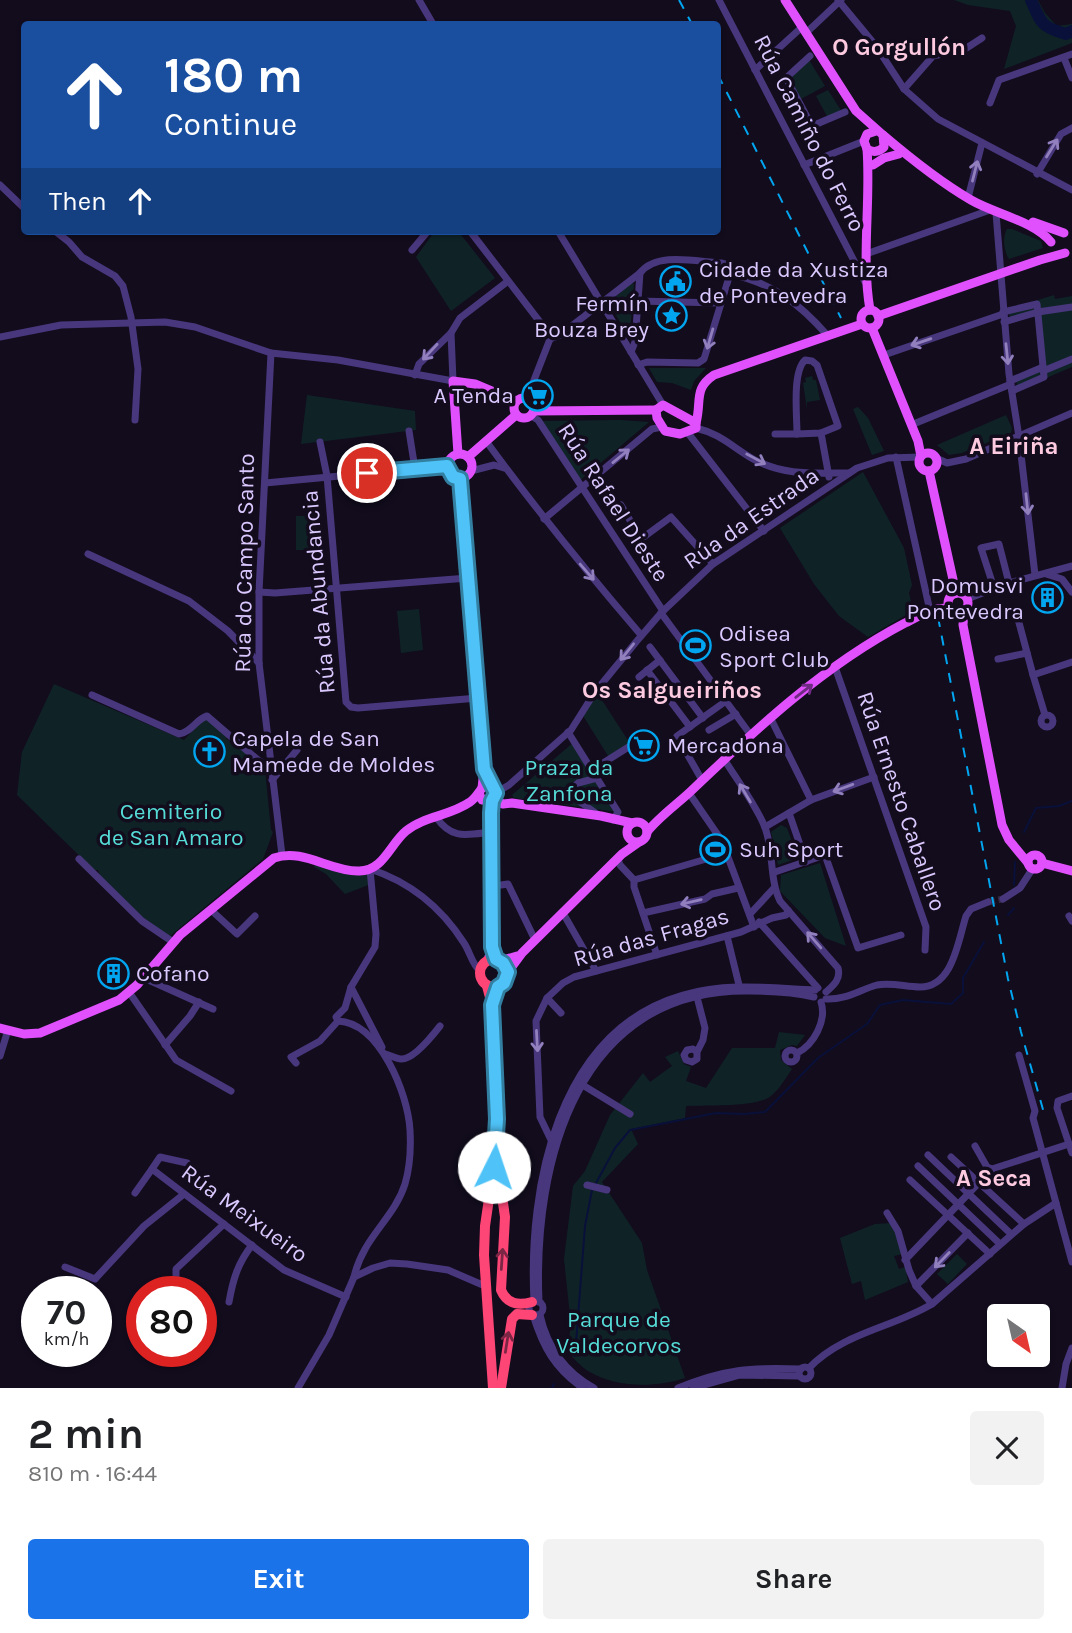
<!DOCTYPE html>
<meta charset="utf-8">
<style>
body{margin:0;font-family:Karla,sans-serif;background:#f2f2f2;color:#202124;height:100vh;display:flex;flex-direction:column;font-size:26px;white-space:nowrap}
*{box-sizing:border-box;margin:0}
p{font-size:23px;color:#757577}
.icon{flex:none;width:38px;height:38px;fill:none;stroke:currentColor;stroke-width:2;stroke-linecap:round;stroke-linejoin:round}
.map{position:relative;height:1388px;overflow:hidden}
.drawer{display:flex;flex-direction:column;background:#fff;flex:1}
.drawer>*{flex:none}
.hud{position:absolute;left:21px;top:21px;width:700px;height:214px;border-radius:7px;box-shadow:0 2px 5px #0004;background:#1a4fa0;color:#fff;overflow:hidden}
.needle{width:46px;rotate:146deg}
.fabs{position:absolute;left:987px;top:1304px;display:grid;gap:14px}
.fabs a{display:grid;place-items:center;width:63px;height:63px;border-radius:7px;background:#fff;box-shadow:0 2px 5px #0004;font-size:35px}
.speed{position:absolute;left:21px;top:1276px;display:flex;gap:14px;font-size:35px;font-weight:700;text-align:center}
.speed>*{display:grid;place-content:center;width:91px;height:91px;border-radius:50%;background:#fff;box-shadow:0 2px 5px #0004;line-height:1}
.speed small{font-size:18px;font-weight:400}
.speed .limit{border:10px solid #d22;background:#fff;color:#111}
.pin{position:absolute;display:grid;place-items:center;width:60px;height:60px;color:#fff;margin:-30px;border:4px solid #fff;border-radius:50%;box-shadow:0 2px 7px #0007}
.me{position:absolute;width:77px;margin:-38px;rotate:4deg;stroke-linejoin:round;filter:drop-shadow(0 0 5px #0008)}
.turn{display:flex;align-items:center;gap:24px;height:147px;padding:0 28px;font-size:32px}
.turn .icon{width:91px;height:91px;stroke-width:2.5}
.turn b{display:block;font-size:49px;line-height:60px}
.then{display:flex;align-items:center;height:66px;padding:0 28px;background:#0003;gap:14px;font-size:26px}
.round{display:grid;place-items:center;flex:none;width:74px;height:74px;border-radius:7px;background:#f2f2f2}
.headline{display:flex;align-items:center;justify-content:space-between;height:119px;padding:0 28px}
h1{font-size:42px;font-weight:700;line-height:52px}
.cta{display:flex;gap:14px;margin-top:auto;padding:14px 28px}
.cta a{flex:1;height:80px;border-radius:7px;background:#1a73e8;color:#fff;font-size:28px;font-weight:700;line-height:80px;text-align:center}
.cta a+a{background:#f2f2f2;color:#202124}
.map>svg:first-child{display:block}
.green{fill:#0f2327}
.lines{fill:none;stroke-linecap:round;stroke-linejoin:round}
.stream{stroke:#091039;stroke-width:2}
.river{stroke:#091039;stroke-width:12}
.minor-tunnel{stroke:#30283f;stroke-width:7;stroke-dasharray:7 3.5;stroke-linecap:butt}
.minor{stroke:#48377c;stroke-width:7}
.major{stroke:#e150fd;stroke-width:9}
.highway{stroke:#fd4576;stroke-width:10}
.rail{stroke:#02a6f0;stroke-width:2;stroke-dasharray:10 9;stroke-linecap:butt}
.oneway{stroke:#9180bd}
.oneway2{stroke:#6f2b82}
.oneway3{stroke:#7c2645}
.route-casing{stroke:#337fa1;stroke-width:18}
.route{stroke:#4fc3f7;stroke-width:12}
.labels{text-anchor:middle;stroke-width:7;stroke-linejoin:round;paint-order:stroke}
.street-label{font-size:23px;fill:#dac8fe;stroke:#120c1d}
.poi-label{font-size:23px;fill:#dac8fe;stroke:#120c1d;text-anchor:start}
.park-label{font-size:23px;fill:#56ddd8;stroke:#120c1d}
.neighbourhood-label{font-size:24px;font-weight:bold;fill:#fecae0;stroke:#120c1d}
</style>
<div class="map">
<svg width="1072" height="1388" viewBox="0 0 1072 1388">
<rect width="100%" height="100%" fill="#120c1d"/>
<!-- green -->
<g class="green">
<path d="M954,0H1038L1045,13L1057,26L1072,24V43L1004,69L1016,26L1010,11L968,5Z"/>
<path d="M809,60L825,86L801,99L790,79Z"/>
<path d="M828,90L842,112L828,118L816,96Z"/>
<path d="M1007,229H1012L1041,241L1043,248L1009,259C1004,252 1002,237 1007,229Z"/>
<path d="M435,231H458L495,278L451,311L416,257Z"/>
<path d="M631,283L634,284L630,333L627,334L610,305L611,301Z"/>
<path d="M1054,295L1055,299L1072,296V367L1018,390L1015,376L1037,367L1042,360L1038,320L1032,316L1010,322L1009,309Z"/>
<path d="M649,368H706L694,381L691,390L672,383L657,382Z"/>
<path d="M812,376L813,380H816L820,400L807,402V409L803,383L806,382L805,378Z"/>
<path d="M307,395L415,411L416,430L301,444Z"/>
<path d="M858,407L868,418L884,451L872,455L853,409Z"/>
<path d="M1006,415L1012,428L1011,433L962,453L949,455L937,445Z"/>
<path d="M620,420L649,422L577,483L540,421Z"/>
<path d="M863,472L904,548L912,585L909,593L913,611L868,637L839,616L814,584L780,528Z"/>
<path d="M296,516H318L322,521L324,539L312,550H296Z"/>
<path d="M419,609L423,650L401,653L397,611Z"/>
<path d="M54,684L184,740L204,719L209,718L228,736L226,738L235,746L237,744L265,769L271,830L273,832L263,859L170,936L142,918L100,876L98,870H94L17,795L22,752Z"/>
<path d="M596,691L631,745L610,759L582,714Z"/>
<path d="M574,742L618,812L514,798L512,795Z"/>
<path d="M781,825L787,828L798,858L778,865L771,832Z"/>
<path d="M316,861L370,869L371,884L345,894L326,874L314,867Z"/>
<path d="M820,863L846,946L825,938L780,891L781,875Z"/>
<path d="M779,1032L805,1035L797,1046L792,1045L780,1050L781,1060L792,1069C785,1079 777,1094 766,1099C746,1107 708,1105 686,1106L685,1118L631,1129L638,1144L602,1182L642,1243L647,1270L685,1378C655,1388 616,1388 588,1371C580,1366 574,1358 567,1352L571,1325L564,1259L573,1186L585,1171L610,1115L643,1073L650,1082L672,1066L665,1057L678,1051L684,1064L691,1067L686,1081L706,1088L732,1048H775Z"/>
<path d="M892,1223L903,1254L894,1256L899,1269L905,1267L908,1282L865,1300L861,1281L852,1284L840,1238L875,1224Z"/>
<path d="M957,1254L967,1264L948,1284L937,1274Z"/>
</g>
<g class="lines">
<!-- stream -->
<g class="stream">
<path d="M1024,832L1036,808L1059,806L1072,801"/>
<path d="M1014,885L1015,862"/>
<path d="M1008,915L1014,908"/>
<path d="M595,1185L615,1148L630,1130L716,1113L744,1114L765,1112L818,1058L867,1024L880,1005L903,1000L951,1004L963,993V978L984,942"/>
<path d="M575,1356L585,1226L592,1190"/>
<path d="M552,1388L554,1384"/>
</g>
<!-- river -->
<path class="river" d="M1031,0C1041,23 1041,27 1066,34L1072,31"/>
<!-- minor-tunnel -->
<path class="minor-tunnel" d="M988,902L1003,899"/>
<!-- minor -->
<g class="minor">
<path d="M419,0L433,24"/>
<path d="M719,0L865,282"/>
<path d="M838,0L876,46L904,89L938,119L1072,190"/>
<path d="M806,33L841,0"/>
<path d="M810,56L786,78L812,126L845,112"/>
<path d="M1064,58L1072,78"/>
<path d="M755,70L802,27"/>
<path d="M904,89L933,56L965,49L982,38"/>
<path d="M990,103L999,80L1072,54"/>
<path d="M804,165L864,141"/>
<path d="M1037,174L1061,134L1072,128"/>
<path d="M0,185L24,208"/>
<path d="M968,198L982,143"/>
<path d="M996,213L1009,374L1019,437L1035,575"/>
<path d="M55,231L69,242L82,257L115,276L123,286L131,317L138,369L135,420"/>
<path d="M470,231L543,326L550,339"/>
<path d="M558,231L663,405"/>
<path d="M412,250L428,231"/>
<path d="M866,254L990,210"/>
<path d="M730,274C773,283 799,303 828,336"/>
<path d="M638,301L720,303"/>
<path d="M1003,312L1037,304L1044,377L1012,391"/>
<path d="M1004,322L1038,312L1072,307"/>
<path d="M0,337L61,325L165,322L195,327L271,353L338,360L453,381L451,333"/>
<path d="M550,339L560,335L640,273"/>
<path d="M631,352L635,342L640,273C657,251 697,262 722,263L729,265L730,274"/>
<path d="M271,353L259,592V663L282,855"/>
<path d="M884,355L1003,314"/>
<path d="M805,360L812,361L817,365L838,426L821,433L797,434C797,415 792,372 805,360Z"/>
<path d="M638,365L647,362L698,363L704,359L730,274"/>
<path d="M1043,371L1072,359"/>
<path d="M415,375L419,364L451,333L460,318L508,281"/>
<path d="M1010,381L1043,367"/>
<path d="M527,398L550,339"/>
<path d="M531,416L538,420L663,611"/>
<path d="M911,425L1011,384"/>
<path d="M696,428C721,434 732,447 753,459C784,476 814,473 849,473"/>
<path d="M409,431L415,469"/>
<path d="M688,433L764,531"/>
<path d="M821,433L829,477"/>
<path d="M775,434H797"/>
<path d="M486,441C535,508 587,572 641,635"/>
<path d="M320,442L327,476L346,702L351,707L358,708L478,698"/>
<path d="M896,457L930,611"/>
<path d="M936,458L947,463L966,459L1072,413"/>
<path d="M471,471L494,465L504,468"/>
<path d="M265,483L447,466"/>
<path d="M621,505L641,539L671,517L713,564"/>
<path d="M544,519L652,429L662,427"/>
<path d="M88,554L189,601L228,631L259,663"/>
<path d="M1046,574L1062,579L1072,592"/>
<path d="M994,588L981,548L999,544L1009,583"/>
<path d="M259,592L275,593L468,578"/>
<path d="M967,599L1009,583L1072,566"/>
<path d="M661,613L750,734"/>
<path d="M1018,619L1033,675"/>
<path d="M650,647L703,718"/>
<path d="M998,659L1027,653"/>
<path d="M835,667L926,927L925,950"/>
<path d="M647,670L690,727"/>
<path d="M639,677L660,660"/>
<path d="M92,695L179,734C192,732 196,719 207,716L258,760L271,768"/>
<circle cx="1047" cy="721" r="6"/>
<path d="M1045,715L1033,675L1072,662"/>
<path d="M770,717L811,800"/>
<path d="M709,730L736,714"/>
<path d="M568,732L618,812L613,820"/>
<path d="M677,736L726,701"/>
<path d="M686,752L702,780"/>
<path d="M724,759C737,780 754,802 764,825C774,848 769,879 780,901L838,968C841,979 834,985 826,992"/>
<path d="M592,770L646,736"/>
<path d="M597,778L578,783L572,789L576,799L600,816"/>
<path d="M272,780L297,750"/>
<path d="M494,789H502L509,785L571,730L595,692L636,642L661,613L713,564L857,468L888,458L921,457"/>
<path d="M689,793L722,841L754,927"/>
<path d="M789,813L806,862"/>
<path d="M436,817C452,840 466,835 491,832"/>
<path d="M765,827L811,800L874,777"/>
<path d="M79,859L142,921L173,942"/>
<path d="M618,859L620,865L634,880V887L657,955"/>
<path d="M775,872L825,855L858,948L901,935"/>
<path d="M634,880L727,853"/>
<path d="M501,885L508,884L535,940"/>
<path d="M1003,899L1020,888L1033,868"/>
<path d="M211,910L237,934L255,916"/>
<path d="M563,913L596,971"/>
<path d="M643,913L705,899L712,894L738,888"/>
<path d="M750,914L774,888"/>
<path d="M1069,916L1072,921"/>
<path d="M759,922L818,988"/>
<path d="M727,936L739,985"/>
<path d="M144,978L213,1009"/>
<path d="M351,987L382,1047"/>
<path d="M129,992L176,1060L231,1091"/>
<path d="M547,998L561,1013"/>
<path d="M826,999C846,1000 859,990 877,985C891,982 906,987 920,987C953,987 958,941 966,916L971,909L988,902"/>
<path d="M165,1045L190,1016L199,1002"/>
<circle cx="791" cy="1056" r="6"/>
<path d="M697,1052L693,1049L687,1050L684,1055L686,1060L692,1062L697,1059V1052L703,1040L705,1028L697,997"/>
<path d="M797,1053C814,1045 827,1020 821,1002"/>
<path d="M385,1054C390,1055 396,1059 401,1059C413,1060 433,1035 440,1026"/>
<path d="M0,1056L8,1030"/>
<path d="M296,1063L291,1057L320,1041L338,1021"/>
<path d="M581,1084L630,1114"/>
<path d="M1072,1096L1058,1101L1057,1108L1072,1153"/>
<path d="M552,1142L540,1117L536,1021L547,998L563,983L574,977L741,932L772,918L786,915L788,910"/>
<path d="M975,1146L987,1167L992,1169"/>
<path d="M928,1155L1011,1234"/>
<path d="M951,1157L1024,1224"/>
<path d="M918,1166L1000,1244"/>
<path d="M152,1169L160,1157L187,1163"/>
<path d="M910,1180L990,1254"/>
<path d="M587,1185L607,1190"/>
<path d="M135,1193L152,1169L284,1270L346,1297"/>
<path d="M1056,1203L1072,1262"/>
<path d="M887,1213L898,1231L909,1270L916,1286L932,1304"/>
<path d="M905,1260L992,1169L1069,1144"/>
<path d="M65,1267L95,1279L144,1226L184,1194"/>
<path d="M354,1277C363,1237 394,1219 405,1184C410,1167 411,1148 410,1130C408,1094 380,1023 338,1021L336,1017L345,1008L351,987L375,947L376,934L370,869C410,882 441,907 464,943C470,952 472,964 480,971"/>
<path d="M916,1286L968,1233"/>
<path d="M188,1292L176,1278V1269L224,1224"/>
<circle cx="536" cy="1308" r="7"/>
<path d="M534,1301C528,1188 557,1031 683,995C728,982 770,988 815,990"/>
<path d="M229,1302C233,1279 238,1263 252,1245"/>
<path d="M539,1302C533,1161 578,988 750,991C771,991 793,992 814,997"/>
<path d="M533,1315C543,1347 555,1369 583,1388"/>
<path d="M540,1315C547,1346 565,1372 594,1388"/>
<circle cx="805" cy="1373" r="6"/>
<path d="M809,1368C842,1333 892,1328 932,1304L1024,1224L1056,1203L1033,1118L1035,1111L1019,1055"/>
<path d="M298,1388L329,1335L354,1277L373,1268L390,1263L407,1264L448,1270L485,1286"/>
<path d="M678,1388C724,1369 751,1367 801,1369"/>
<path d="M693,1388L740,1375L799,1376"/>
<path d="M1062,1388L1066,1364L1072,1348"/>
</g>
<!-- major -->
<g class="major">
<path d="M785,0L856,111L883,135L884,147C879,152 873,153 867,149L864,141L867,134L876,131"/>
<path d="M883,135C910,158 940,182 971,200C995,214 1034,221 1051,242"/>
<path d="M867,149C871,202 861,257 870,310"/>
<path d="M873,165L884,158L899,154"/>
<path d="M1033,222L1064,233"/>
<circle cx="870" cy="319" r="9"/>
<path d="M878,316L1040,260L1065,253"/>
<path d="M872,328L918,441L921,456"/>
<circle cx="524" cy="408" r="10"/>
<path d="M663,405L696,423V428L680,434L665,431L657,418L656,410Z"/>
<path d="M534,411L656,410"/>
<path d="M696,423C702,401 693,389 714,375L862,324"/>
<circle cx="928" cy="462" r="9"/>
<circle cx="460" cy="466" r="12"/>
<path d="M458,454L453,381L475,384L516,401"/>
<path d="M468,457L516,415"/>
<path d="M929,471L956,593"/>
<path d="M460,479L484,770L482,788"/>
<circle cx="958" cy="603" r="10"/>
<path d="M964,611L963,625L1002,825L1009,840L1028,863"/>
<path d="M493,800L503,804L512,803L601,816L632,823"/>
<circle cx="637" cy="832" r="10"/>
<path d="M647,832C659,817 676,805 690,792C756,729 823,666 905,623C918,617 935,605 950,609"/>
<circle cx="1035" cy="862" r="7"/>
<path d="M1042,863L1072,871"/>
<path d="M488,960L492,947V801"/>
<path d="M500,961L517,956"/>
<path d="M508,972L522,953L622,854L639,842"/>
<path d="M0,1028L24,1034L40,1033L119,1000L137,985L180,935L274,858C303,848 329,871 358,871C383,872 390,844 406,831C424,816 450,816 470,802C476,798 479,791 484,786L492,787L495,795L492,801L482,800L479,793"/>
</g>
<!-- highway -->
<g class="highway">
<circle cx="494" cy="973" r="14"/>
<path d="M487,986L492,1005L497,1119L496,1151L485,1226L484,1255L493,1388"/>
<path d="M495,1171L501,1189L505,1217L501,1290C507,1304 518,1306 532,1302"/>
<path d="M501,1388L512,1319L517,1314L532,1315"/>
</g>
<!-- rail -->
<g class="rail">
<path d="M679,0L692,24"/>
<path d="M718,75L841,318"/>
<path d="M938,617L1008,979L1021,1032L1044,1113"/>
</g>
</g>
<!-- one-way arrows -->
<defs><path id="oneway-shaft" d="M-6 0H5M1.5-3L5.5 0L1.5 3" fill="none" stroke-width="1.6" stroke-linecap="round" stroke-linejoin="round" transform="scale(1.75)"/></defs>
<g class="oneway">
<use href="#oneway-shaft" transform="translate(1052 148) rotate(-58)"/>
<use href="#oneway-shaft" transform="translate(975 171) rotate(-76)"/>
<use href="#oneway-shaft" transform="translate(710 339) rotate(106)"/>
<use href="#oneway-shaft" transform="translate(921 342) rotate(161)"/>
<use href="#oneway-shaft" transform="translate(430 352) rotate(133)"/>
<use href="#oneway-shaft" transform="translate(1007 354) rotate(84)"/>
<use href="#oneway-shaft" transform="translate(621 456) rotate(-39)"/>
<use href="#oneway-shaft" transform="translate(756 459) rotate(28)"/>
<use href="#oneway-shaft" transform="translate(1027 504) rotate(84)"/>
<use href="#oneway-shaft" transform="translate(587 572) rotate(49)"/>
<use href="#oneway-shaft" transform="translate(627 652) rotate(129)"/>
<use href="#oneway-shaft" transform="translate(843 788) rotate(160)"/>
<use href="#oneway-shaft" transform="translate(745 793) rotate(-121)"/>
<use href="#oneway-shaft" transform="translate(691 902) rotate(167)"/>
<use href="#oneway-shaft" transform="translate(814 940) rotate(-131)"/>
<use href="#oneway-shaft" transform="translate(537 1041) rotate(87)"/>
<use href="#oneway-shaft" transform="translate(942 1260) rotate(134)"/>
</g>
<use class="oneway2" href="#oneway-shaft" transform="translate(804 691) rotate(-38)"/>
<g class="oneway3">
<use href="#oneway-shaft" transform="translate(502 1259) rotate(-86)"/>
<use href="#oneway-shaft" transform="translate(507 1342) rotate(-81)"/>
</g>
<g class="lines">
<defs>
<path id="route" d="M367,473L447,466L453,477L460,479L484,769L496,793L492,801L491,813L492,947L496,959L503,963L508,972L504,983L498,987L492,1005L497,1119L494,1167"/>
</defs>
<!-- route casing -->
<use href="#route" class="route-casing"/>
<!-- route -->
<use href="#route" class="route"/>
</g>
<!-- icons -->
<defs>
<symbol id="civic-ring" viewBox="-11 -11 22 22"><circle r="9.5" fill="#120c1d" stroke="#02a6f0" stroke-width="1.5"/><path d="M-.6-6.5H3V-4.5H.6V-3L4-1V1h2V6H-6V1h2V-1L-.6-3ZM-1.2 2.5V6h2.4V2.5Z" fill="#02a6f0"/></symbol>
<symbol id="sight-ring" viewBox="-11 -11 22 22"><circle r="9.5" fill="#120c1d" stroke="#02a6f0" stroke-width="1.5"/><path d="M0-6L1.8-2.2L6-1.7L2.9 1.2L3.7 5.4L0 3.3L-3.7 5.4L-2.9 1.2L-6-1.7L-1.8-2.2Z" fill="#02a6f0"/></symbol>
<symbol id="supermarket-ring" viewBox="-11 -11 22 22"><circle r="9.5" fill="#120c1d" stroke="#02a6f0" stroke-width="1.5"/><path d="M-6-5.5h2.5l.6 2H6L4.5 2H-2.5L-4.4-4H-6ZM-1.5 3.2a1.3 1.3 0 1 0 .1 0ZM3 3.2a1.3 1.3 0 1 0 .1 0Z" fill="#02a6f0"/></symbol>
<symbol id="building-ring" viewBox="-11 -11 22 22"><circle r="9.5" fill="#120c1d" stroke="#02a6f0" stroke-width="1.5"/><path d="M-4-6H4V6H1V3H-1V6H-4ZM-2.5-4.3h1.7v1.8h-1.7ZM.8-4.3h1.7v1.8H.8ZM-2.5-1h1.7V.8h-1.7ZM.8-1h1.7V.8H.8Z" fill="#02a6f0"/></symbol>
<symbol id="stadium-ring" viewBox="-11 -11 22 22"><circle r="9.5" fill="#120c1d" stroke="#02a6f0" stroke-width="1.5"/><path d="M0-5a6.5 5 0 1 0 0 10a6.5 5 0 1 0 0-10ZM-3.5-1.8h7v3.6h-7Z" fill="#02a6f0"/></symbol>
<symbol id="church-ring" viewBox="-11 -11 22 22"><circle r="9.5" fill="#120c1d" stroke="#02a6f0" stroke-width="1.5"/><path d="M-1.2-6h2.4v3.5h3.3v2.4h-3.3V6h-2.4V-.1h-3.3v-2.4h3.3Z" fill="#02a6f0"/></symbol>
</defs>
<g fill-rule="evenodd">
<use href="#civic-ring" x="658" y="264" width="35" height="35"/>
<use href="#sight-ring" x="654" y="298" width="35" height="35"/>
<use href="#supermarket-ring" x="520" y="378" width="35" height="35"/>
<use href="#building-ring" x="1030" y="580" width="35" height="35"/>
<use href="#stadium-ring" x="678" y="628" width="35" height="35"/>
<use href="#supermarket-ring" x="626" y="728" width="35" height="35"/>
<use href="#church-ring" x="192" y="734" width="35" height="35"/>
<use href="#stadium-ring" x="698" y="832" width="35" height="35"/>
<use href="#building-ring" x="96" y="956" width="35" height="35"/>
</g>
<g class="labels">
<!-- street labels -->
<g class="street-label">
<text transform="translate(810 133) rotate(63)" y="8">Rúa Camiño do Ferro</text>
<text transform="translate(614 502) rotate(57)" y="8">Rúa Rafael Dieste</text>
<text transform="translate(751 518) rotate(-35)" y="8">Rúa da Estrada</text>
<text transform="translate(244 563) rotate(-89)" y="8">Rúa do Campo Santo</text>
<text transform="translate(318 592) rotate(-95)" y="8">Rúa da Abundancia</text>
<text transform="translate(902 801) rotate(71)" y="8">Rúa Ernesto Caballero</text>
<text transform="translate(651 937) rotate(-16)" y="8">Rúa das Fragas</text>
<text transform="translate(245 1213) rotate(36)" y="8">Rúa Meixueiro</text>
</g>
<!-- poi labels -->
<g class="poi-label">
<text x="699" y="277">Cidade da Xustiza<tspan x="699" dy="26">de Pontevedra</tspan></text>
<text x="649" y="311" text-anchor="end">Fermín<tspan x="649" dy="26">Bouza Brey</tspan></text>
<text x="514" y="403" text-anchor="end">A Tenda</text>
<text x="1024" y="593" text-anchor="end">Domusvi<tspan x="1024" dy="26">Pontevedra</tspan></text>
<text x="719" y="641">Odisea<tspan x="719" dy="26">Sport Club</tspan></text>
<text x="232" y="746">Capela de San<tspan x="232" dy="26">Mamede de Moldes</tspan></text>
<text x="667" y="753">Mercadona</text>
<text x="739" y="857">Suh Sport</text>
<text x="136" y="981">Cofano</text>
</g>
<!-- park labels -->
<g class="park-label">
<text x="569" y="775">Praza da<tspan x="569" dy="26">Zanfona</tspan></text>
<text x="171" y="819">Cemiterio<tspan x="171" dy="26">de San Amaro</tspan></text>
<text x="619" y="1327">Parque de<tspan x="619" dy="26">Valdecorvos</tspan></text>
</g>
<!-- neighbourhood labels -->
<g class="neighbourhood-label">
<text x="899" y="55">O Gorgullón</text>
<text x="1014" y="454">A Eiriña</text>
<text x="672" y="698">Os Salgueiriños</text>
<text x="994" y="1186">A Seca</text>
</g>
</g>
</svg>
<div class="fabs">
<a><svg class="needle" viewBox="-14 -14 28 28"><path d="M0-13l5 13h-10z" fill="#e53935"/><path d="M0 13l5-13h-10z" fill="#757577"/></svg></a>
</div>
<div class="speed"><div>70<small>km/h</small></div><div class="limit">80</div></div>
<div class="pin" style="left:367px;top:473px;background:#d93025"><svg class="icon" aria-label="arrive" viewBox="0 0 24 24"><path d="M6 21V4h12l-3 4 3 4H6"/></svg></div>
<svg class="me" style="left:494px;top:1167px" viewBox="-20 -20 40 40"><circle r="19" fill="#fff"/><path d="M0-13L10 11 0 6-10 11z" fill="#4fc3f7"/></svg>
<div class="hud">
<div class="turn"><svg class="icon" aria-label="ahead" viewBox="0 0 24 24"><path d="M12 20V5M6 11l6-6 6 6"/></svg><div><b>180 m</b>Continue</div></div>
<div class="then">Then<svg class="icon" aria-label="ahead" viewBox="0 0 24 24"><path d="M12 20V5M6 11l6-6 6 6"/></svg></div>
</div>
</div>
<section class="drawer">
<div class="headline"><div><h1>2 min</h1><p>810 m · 16:44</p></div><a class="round"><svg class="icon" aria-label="close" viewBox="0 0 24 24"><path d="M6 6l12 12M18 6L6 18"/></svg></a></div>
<div class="cta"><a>Exit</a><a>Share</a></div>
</section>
